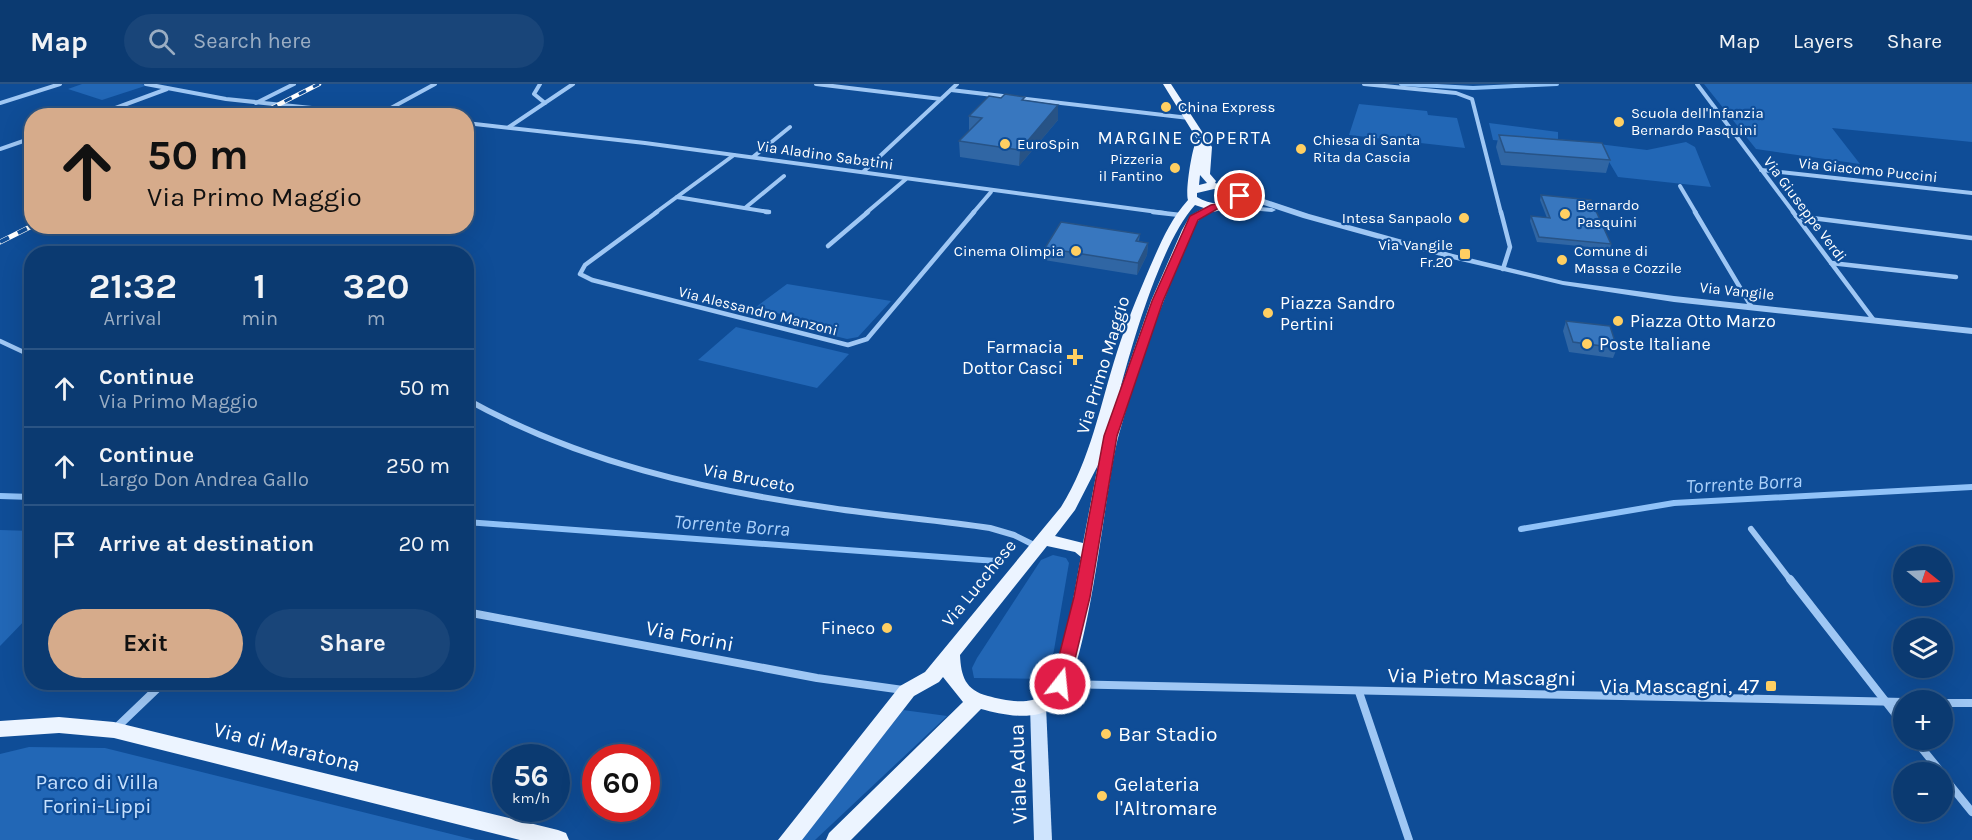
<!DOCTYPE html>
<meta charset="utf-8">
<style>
body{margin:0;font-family:Karla,sans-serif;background:#194579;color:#f1f3f6;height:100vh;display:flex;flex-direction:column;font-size:22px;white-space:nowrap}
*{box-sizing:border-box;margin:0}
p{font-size:20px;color:#9aadc3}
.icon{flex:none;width:33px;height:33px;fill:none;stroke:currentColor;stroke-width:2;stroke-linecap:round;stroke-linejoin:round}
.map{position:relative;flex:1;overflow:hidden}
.side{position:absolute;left:24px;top:162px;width:450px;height:444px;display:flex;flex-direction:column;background:#0b3a71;border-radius:24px;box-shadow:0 6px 24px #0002,0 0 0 2px #2b5484}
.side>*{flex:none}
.hud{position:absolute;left:24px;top:24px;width:450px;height:126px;border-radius:24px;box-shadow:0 6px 24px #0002,0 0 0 2px #2b5484;background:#d6ab8b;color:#111;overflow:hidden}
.needle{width:39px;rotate:108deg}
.fabs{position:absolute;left:1893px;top:462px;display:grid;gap:12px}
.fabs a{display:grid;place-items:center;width:60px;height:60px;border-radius:50%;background:#0b3a71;box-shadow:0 6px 24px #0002,0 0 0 2px #2b5484;font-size:30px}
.speed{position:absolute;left:492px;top:660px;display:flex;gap:12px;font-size:30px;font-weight:700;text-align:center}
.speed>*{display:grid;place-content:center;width:78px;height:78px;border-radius:50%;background:#0b3a71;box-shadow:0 6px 24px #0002,0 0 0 2px #2b5484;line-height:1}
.speed small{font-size:15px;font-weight:400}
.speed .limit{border:9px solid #d22;background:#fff;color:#111}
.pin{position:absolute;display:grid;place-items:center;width:51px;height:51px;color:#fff;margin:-26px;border:3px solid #fff;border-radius:50%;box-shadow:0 2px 6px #0007}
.me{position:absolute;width:66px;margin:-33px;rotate:16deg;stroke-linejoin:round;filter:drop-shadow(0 0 4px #0008)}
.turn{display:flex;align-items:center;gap:21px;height:126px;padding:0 24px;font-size:27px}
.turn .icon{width:78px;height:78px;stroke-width:2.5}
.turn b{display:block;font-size:42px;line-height:51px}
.eta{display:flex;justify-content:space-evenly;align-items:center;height:102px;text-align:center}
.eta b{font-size:36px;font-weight:700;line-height:42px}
.button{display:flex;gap:12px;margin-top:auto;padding:12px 24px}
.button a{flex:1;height:69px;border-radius:36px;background:#d6ab8b;color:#111;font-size:24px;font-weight:700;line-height:69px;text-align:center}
.button a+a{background:#194579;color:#f1f3f6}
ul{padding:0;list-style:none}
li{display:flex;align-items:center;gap:18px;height:78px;padding:0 24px;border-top:2px solid #2b5484}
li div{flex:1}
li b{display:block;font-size:22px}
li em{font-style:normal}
header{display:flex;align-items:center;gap:36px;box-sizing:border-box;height:84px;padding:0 30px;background:#0b3a71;border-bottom:2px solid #2b5484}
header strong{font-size:28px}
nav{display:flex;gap:33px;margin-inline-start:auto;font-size:21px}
.search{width:420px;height:54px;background:#194579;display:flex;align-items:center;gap:15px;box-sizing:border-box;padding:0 21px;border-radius:33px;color:#9aadc3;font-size:22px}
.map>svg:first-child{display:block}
.green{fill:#2267b6}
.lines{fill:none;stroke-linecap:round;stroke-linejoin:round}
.stream-far1{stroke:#90c2f8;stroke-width:4}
.stream{stroke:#90c2f8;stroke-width:6}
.minor-far3{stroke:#9fc7f4;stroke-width:4}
.minor-far2{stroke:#9fc7f4;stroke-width:4.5}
.minor-far1{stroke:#9fc7f4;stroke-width:6}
.minor{stroke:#9fc7f4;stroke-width:8}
.tertiary{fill:#9fc7f4;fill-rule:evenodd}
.secondary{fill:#cfe4fd;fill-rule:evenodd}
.primary{fill:#ecf4ff;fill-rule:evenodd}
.rail-far1-casing{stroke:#fff;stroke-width:4.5}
.rail-casing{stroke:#fff;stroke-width:5}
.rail-far1{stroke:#0f4d97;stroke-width:3;stroke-dasharray:8;stroke-linecap:butt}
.rail{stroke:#0f4d97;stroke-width:4;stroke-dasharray:10;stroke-linecap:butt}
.wall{fill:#3066a4}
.shaded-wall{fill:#275386}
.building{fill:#3877bf;stroke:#275386;stroke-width:1.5}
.route{fill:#e11d48;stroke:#92132f;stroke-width:1.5}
.poi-dot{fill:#ffcf62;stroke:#0f4d97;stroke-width:2}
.labels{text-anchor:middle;stroke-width:4.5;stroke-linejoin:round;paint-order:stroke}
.far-poi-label{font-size:15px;fill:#fff;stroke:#0f4d97;text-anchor:start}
.far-street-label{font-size:15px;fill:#fff;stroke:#0f4d97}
.far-quarter-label{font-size:18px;letter-spacing:1.5px;fill:#fff;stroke:#0f4d97}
.poi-label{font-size:18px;fill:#fff;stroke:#0f4d97;text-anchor:start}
.street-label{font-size:18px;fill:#fff;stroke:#0f4d97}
.water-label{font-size:20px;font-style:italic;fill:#abd1fb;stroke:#0f4d97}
.near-street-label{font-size:21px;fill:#fff;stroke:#0f4d97}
.near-poi-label{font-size:21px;fill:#fff;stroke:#0f4d97;text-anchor:start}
.near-park-label{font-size:21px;fill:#c7e1fe;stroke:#0f4d97}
</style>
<header>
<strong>Map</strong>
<div class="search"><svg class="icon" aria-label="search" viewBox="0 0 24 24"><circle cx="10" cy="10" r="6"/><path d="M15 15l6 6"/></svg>Search here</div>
<nav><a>Map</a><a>Layers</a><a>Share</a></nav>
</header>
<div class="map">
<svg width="1972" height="756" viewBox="0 0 1972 756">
<rect width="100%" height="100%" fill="#0f4d97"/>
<!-- green -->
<g class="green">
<path d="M82,0H141L148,1L102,16L68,5Z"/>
<path d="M1704,0H1972V58L1832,44L1860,80L1756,65Z"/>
<path d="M1359,20L1427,27L1428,31L1457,34L1465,64L1349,51Z"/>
<path d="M1489,39L1558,48V55L1647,66L1686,58L1695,63L1711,103L1618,93L1602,66L1493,56Z"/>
<path d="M787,200L891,217L858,253L847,255L790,241L791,233L756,223Z"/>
<path d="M736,243L849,270L817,304L698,276Z"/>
<path d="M0,446L32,447L31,530L0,562Z"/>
<path d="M1053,471L1066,474L1069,479L1049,595L974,594L972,584L977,574L1041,476Z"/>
<path d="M903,626L947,632L815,756H801Z"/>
<path d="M29,663L105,664L475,756H0V670Z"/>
</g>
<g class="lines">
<!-- stream-far1 -->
<path class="stream-far1" d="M1401,0L1473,4L1557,0"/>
<!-- stream -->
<g class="stream">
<path d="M0,412L32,413"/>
<path d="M466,438L996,477"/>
<path d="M1521,445L1674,419L1972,403"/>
</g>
<!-- minor-far3 -->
<g class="minor-far3">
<path d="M146,0L226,15L389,32"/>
<path d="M540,0L534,10L545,19"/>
<path d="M816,0L941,15"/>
<path d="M1364,0L1456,9L1472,15L1501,129"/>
<path d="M1697,0L1794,129"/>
<path d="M951,6L1189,34"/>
<path d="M0,19L60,0"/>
<path d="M256,19L294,0"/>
<path d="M380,30L435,0"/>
<path d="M94,32L167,5"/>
<path d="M466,39L645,59L1165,129"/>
<path d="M509,43L573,0"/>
<path d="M0,65L32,54"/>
<path d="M753,73L790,43"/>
<path d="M1761,86L1972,109"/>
<path d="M863,88L957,0"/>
<path d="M1680,102L1696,129"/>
<path d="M677,113L769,128"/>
<path d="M745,124L784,92"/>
<path d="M655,129L734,71"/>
<path d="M866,129L906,95"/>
<path d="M973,129L991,108"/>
</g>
<!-- minor-far2 -->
<g class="minor-far2">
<path d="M657,128L585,181L580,190L592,196L848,261L867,255L974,128"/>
<path d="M766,128H769"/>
<path d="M1153,128L1180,131"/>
<path d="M1501,128L1510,163L1503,185"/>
<path d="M1695,128L1751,222"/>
<path d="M1793,128L1873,235"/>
<path d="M1796,132L1972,154"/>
<path d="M828,162L868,128"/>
<path d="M1831,179L1956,193"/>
<path d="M0,257L32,272"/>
</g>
<!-- minor-far1 -->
<g class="minor-far1">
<path d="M466,315C579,378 704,406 831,424C884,432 937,436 990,444L1014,451L1036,462"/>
<path d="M1751,445L1791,497"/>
</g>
<!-- minor -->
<g class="minor">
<path d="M1790,495L1904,641"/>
<path d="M466,528L817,594L903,606"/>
<path d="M1061,600L1904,618"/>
<path d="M1359,608L1409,756"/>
<path d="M1942,619H1972"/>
<path d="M116,644L164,598"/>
<path d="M1915,656L1941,688"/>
<path d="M1942,691L1972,728"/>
</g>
<!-- tertiary -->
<g class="tertiary">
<path d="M1234,107H1240L1309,130L1453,170L1563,197L1674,212L1972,244V250L1674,218L1563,201L1448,174L1303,134L1234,111Z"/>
<path d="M1223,120L1272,124L1276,126L1272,128L1226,124H1223Z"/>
</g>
<!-- secondary -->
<path class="secondary" d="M1038,616L1043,618L1046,622L1052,756H1034L1030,622L1033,618Z"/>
<!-- primary -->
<g class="primary">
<path d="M1163,0H1171L1212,63L1210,90L1216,97L1215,99L1241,107L1245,115C1233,130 1210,122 1198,137C1186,151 1181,175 1174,191C1153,242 1134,297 1119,350C1104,402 1090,593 1055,622C1035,638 1003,631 981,625L851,756H826L829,749L963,618L943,593L939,598L914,612L802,756H778L900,602L925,588L1061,423C1091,375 1100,321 1117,268C1126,240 1138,211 1150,183C1161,158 1170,136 1188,116C1185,108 1192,63 1197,55ZM1200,91L1207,99L1199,101ZM1214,105L1228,108L1234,114C1223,123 1209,120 1197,113V109ZM1195,121L1204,124L1190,132L1182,146L1151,217L1120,306C1133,256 1162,157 1195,121ZM1098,381L1083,459L1055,452L1075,426ZM1047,462L1075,468L1081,473C1075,501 1063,593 1042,611C1029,622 1003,616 988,612C965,606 961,592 960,571Z"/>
<path d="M59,633L114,638L558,746L566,749L569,756H520L114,654L59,649L0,653V637Z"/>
</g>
<defs>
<path id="rail-far1" d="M256,32L319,0"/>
<path id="rail" d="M0,158L32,142"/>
</defs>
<!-- rail-far1 casing -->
<use href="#rail-far1" class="rail-far1-casing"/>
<!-- rail casing -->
<use href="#rail" class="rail-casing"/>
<!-- rail-far1 -->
<use href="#rail-far1" class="rail-far1"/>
<!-- rail -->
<use href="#rail" class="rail"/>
</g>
<!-- wall -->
<g class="wall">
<path d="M1025,16L1058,21V36L1019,82L960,73L959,57L969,47V32Z"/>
<path d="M1499,51L1610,76L1606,89L1501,81L1496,63Z"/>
<path d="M1541,111L1611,160L1610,165L1537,158L1530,137L1531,132L1547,134L1540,116Z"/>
<path d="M1140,150L1139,157L1148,159L1147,171L1137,191L1044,176L1045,164Z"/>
<path d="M1566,237L1617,264L1613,274L1569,268L1563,247Z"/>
</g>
<!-- shaded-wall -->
<g class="shaded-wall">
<path d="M1058,21V36L1019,82L1020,66Z"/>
<path d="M1148,159L1147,171L1137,191L1138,179Z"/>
</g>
<!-- building -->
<g class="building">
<path d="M1005,10L1025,13L1022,16L1058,21L1020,66L959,57L982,34L969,32L989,12L1001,14Z"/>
<path d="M1499,51L1602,59L1610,76L1505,68Z"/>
<path d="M1541,111L1591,116L1611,160L1539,153L1531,132L1550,134Z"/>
<path d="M1061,138L1140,150L1136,157L1148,159L1138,179L1045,164Z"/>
<path d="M1566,237L1610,242L1617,264L1573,258Z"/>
</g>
<!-- route -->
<path class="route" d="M1240,109L1245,112L1239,122L1217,125L1198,136L1163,217L1117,352L1090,513L1069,600L1066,604L1060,606L1054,604L1052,600L1074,513L1104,352L1152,217L1190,132L1211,121L1232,117L1237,110Z"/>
<!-- markers -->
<g class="poi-dot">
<circle cx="1166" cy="23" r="6"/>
<circle cx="1619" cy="38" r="6"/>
<circle cx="1005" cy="60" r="6"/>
<circle cx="1301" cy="65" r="6"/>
<circle cx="1175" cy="84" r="6"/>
<circle cx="1565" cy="130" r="6"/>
<circle cx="1464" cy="134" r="6"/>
<circle cx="1076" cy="167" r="6"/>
<rect x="1459" y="164" width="12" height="12" rx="3"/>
<circle cx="1562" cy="176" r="6"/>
<circle cx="1268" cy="229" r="6"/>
<circle cx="1618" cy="237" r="6"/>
<circle cx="1587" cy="260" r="6"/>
<path d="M1072 264h6v6h6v6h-6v6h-6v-6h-6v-6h6z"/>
<circle cx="887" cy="544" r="6"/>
<rect x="1765" y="596" width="12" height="12" rx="3"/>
<circle cx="1106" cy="650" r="6"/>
<circle cx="1102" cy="712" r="6"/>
</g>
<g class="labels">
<!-- far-poi labels -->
<g class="far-poi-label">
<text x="1178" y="28">China Express</text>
<text x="1631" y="34">Scuola dell'Infanzia<tspan x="1631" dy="17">Bernardo Pasquini</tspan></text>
<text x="1313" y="61">Chiesa di Santa<tspan x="1313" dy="17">Rita da Cascia</tspan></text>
<text x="1017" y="65">EuroSpin</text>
<text x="1163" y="80" text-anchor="end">Pizzeria<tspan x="1163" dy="17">il Fantino</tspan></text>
<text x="1577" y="126">Bernardo<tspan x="1577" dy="17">Pasquini</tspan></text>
<text x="1452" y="139" text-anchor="end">Intesa Sanpaolo</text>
<text x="1453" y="166" text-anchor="end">Via Vangile<tspan x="1453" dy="17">Fr.20</tspan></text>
<text x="1064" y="172" text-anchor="end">Cinema Olimpia</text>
<text x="1574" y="172">Comune di<tspan x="1574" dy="17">Massa e Cozzile</tspan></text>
</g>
<!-- far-street labels -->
<g class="far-street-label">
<text transform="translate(825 71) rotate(8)" y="5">Via Aladino Sabatini</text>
<text transform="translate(1868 86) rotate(6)" y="5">Via Giacomo Puccini</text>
<text transform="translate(1805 125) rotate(53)" y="5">Via Giuseppe Verdi</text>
<text transform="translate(1737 207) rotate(6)" y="5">Via Vangile</text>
<text transform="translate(758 227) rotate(14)" y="5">Via Alessandro Manzoni</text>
</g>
<!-- far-quarter labels -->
<g class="far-quarter-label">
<text x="1185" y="60">MARGINE COPERTA</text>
</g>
<!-- poi labels -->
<g class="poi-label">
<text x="1280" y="225">Piazza Sandro<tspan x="1280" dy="21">Pertini</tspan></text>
<text x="1630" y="243">Piazza Otto Marzo</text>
<text x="1599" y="266">Poste Italiane</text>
<text x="1063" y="269" text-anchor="end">Farmacia<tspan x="1063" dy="21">Dottor Casci</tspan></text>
<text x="875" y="550" text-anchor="end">Fineco</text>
</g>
<!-- street labels -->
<g class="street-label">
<text transform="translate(1103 281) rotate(-73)" y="6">Via Primo Maggio</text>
<text transform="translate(749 394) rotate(11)" y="6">Via Bruceto</text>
<text transform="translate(979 499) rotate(-51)" y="6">Via Lucchese</text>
</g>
<!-- water labels -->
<g class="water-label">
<text transform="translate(1744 399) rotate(-3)" y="7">Torrente Borra</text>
<text transform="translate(732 441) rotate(4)" y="7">Torrente Borra</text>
</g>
<!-- near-street labels -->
<g class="near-street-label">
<text transform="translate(690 552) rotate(11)" y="7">Via Forini</text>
<text transform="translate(1482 593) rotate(1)" y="7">Via Pietro Mascagni</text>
<text transform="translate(287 663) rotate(14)" y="7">Via di Maratona</text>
<text transform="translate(1018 690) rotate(-92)" y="7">Viale Adua</text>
</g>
<!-- near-poi labels -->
<g class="near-poi-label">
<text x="1759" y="609" text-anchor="end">Via Mascagni, 47</text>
<text x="1118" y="657">Bar Stadio</text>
<text x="1114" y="707">Gelateria<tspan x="1114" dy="24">l'Altromare</tspan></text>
</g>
<!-- near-park labels -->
<g class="near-park-label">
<text x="97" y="705">Parco di Villa<tspan x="97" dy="24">Forini-Lippi</tspan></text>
</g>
</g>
</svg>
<div class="fabs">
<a><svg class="needle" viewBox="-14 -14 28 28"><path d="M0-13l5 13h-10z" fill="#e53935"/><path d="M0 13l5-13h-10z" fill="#9aadc3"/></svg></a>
<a><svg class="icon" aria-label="layers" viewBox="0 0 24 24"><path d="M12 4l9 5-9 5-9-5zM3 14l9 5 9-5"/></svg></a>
<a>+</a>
<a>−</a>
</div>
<div class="speed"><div>56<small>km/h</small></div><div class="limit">60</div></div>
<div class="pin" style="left:1240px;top:112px;background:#d93025"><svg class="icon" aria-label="arrive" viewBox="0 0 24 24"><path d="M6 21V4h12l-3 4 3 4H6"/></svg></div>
<svg class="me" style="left:1060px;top:600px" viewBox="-20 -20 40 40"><circle r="17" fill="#e11d48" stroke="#fff" stroke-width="3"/><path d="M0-11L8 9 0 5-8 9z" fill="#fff"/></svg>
<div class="hud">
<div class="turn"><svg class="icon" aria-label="ahead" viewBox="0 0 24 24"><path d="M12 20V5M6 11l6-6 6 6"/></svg><div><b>50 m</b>Via Primo Maggio</div></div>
</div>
<section class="side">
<div class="eta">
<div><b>21:32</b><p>Arrival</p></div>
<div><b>1</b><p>min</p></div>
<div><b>320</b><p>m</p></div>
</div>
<ul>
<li><svg class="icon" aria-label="ahead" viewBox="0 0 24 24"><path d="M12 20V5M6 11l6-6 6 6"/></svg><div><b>Continue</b><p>Via Primo Maggio</p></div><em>50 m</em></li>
<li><svg class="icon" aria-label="ahead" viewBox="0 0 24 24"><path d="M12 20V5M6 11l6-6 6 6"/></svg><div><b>Continue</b><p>Largo Don Andrea Gallo</p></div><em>250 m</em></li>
<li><svg class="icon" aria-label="arrive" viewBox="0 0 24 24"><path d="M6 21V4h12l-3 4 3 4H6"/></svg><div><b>Arrive at destination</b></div><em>20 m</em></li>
</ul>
<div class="button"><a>Exit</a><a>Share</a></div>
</section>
</div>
